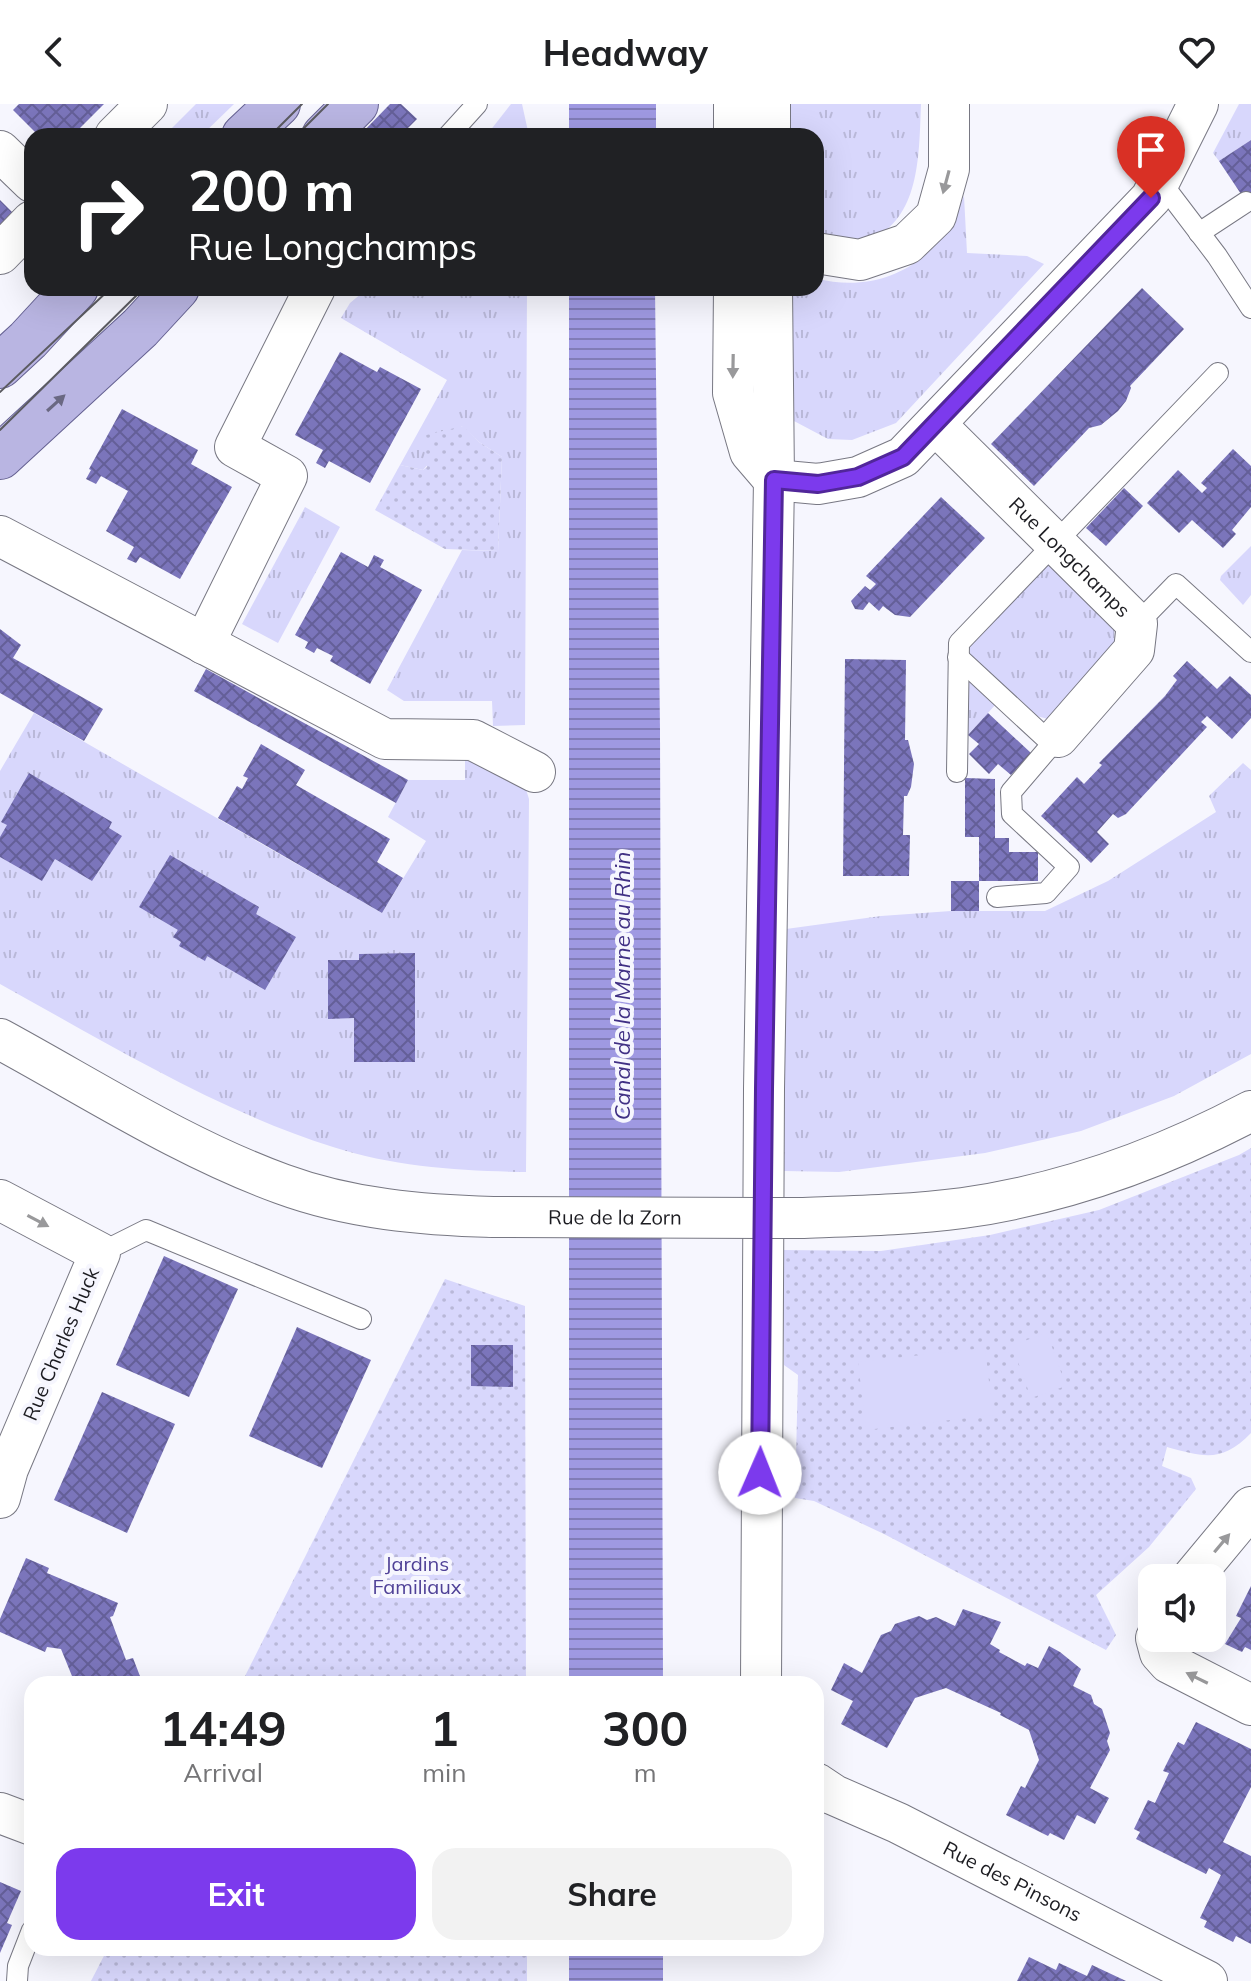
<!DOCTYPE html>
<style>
body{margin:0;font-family:Mulish,sans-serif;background:#f2f2f2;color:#202124;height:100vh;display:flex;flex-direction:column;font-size:30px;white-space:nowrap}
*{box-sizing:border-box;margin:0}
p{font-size:26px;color:#757577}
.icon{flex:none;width:44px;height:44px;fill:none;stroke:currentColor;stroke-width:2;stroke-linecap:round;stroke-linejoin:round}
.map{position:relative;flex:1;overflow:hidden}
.sheet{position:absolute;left:24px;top:1572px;width:800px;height:280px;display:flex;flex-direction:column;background:#fff;border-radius:24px;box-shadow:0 8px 32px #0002}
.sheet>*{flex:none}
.top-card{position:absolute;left:24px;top:24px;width:800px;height:168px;border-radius:24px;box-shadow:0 8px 32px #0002;background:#202124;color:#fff;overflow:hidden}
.fabs{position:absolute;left:1138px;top:1460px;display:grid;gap:16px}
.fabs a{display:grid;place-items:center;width:88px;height:88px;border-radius:16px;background:#fff;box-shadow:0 8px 32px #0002;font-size:40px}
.pin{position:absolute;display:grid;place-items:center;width:68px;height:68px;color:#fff;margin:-82px -34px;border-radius:50% 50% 50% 0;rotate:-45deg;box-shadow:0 0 8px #0007}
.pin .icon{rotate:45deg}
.me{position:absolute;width:88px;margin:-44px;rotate:1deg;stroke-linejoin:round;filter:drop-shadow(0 0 6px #0008)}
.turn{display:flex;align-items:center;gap:28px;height:168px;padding:0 32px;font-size:36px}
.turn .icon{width:104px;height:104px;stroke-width:2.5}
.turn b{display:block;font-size:56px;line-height:68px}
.eta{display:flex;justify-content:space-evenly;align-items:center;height:136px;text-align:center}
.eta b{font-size:48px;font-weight:700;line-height:56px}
.cta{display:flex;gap:16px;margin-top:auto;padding:16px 32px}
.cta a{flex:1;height:92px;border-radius:24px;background:#7c3aed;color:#fff;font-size:32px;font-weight:700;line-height:92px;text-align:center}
.cta a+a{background:#f2f2f2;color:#202124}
header{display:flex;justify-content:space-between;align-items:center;height:104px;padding:0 32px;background:#fff;font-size:36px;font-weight:700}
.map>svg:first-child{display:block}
.grass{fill:url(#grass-tufts)}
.park{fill:url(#park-dots)}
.pitch{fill:#d8d7fc}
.water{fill:url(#water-rules)}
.building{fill:url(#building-cross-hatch)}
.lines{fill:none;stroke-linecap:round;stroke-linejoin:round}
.service-casing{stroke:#787883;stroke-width:22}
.minor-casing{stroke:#787883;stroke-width:42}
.primary-casing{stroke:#646091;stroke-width:46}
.service{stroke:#fff;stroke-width:20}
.minor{stroke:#fff;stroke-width:40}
.primary{stroke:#b9b5e2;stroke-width:44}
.tram{stroke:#5b5b61;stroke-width:2}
.minor-bridge-casing{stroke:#787883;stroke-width:42;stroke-linecap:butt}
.minor-bridge{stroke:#fff;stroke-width:40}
.oneway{fill:#99999b}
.oneway2{fill:#6a6882}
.route-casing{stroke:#51269a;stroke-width:20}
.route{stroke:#7c3aed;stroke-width:14}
.labels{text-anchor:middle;stroke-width:8;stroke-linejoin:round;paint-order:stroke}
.street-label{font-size:20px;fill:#1c1c21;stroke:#f6f6fe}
.park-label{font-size:20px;fill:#4f4197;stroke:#f6f6fe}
.water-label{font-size:22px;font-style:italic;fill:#403084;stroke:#f6f6fe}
</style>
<header><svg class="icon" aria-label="back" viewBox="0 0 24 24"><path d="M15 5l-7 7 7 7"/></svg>Headway<svg class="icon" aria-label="heart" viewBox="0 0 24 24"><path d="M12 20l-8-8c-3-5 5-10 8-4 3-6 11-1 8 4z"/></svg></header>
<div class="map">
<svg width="1251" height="1877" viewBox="0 0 1251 1877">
<defs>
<pattern id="grass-tufts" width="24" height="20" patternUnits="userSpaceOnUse" patternTransform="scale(2)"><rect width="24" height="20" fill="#d8d7fc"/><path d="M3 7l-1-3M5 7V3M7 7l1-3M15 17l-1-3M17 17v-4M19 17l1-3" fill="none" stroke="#b9b8d8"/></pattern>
<pattern id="park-dots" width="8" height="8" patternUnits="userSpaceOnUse" patternTransform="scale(2)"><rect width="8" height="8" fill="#d8d7fc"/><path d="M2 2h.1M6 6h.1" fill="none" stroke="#b9b8d8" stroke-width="1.8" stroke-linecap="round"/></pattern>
<pattern id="water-rules" width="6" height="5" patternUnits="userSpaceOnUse" patternTransform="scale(2)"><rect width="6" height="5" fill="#9f99e2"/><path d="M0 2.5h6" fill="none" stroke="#817cb7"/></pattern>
<pattern id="building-cross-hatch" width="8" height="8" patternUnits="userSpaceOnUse" patternTransform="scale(2)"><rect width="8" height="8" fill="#7b75bb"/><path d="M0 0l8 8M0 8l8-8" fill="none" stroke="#645f98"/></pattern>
</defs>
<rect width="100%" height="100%" fill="#f6f6fe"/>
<!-- grass -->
<g class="grass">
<path d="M196,0H234L201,32H164Z"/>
<path d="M511,0H522L529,32H486Z"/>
<path d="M785,0H921C919,47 921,110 874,134C854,144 834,138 816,126V32H784Z"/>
<path d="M1239,0H1251V36L1219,57L1213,49Z"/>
<path d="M964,92L967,149L1027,152L1044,160L896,319L852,336L828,335L794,317L787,302L786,184H816V174C864,188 914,171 944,131C953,120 958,104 964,92Z"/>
<path d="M368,184H527L525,621L493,622L492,597H404L387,586L462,446L498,447L502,353L479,338L462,322L423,366L400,361L447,276L341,214L350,199Z"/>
<path d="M305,403L340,423L278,539L242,520Z"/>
<path d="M1251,442V491L1243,501L1220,476L1221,472Z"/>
<path d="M1051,458L1114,521L1115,543L1048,615L1033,611L974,556L970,549V540Z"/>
<path d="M968,575L996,600L968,631L967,628Z"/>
<path d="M34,609L382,809L426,737L388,713L408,676H465V649L525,682L529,695L526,1068C461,1067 395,1063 333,1043C216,1006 107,939 0,880V667Z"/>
<path d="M1243,659L1251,666V950L1174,992L1081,1027L985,1049L839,1068L784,1067L786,825L881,812L951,807H1045L1108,777L1216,708L1209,692Z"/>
</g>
<!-- park -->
<g class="park">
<path d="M463,322L479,338L502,353L498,447L445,445L375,406L400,361L423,366L427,363L422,332Z"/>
<path d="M1251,1044V1329C1222,1359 1204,1353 1167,1343L1162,1362L1191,1374L1196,1385L1149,1443L1096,1491L1116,1531L1106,1546L884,1430L814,1397L795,1394L798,1271L784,1261L782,1146L881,1147L990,1131L1099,1106L1239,1051Z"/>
<path d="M445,1175L525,1202L526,1580H241Z"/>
<path d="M108,1844H527V1877H91Z"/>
</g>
<!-- pitch -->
<g class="pitch">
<path d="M1047,1229L1066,1282L1031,1294L1012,1241Z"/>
<path d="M985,1244L993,1311L866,1326L858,1258Z"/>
</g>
<!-- water -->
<g class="water">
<rect x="569" y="0" width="87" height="32"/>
<path d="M569,184H655L660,627L663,1580H569Z"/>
<rect x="569" y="1844" width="94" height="33"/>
</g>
<!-- building -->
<g class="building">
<path d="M19,0H104L72,32H39L13,6Z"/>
<path d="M390,0H401L417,15L400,32H359Z"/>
<path d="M1251,36V105L1219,57Z"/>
<path d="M0,96L15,111L0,126Z"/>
<path d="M1142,184L1184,225L1130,282L1131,284L1126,297L1118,307L1101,321L1089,324L1034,382L991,340Z"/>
<path d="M340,248L377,268L380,263L421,285L370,379L329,357L325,364L316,359L323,346L295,331Z"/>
<path d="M122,305L198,346L191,360L232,383L180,475L140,453L136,459L127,455L134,443L106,427L128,387L101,372L96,380L86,375L91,366L89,365Z"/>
<path d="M1233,345L1251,362V403L1232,426L1236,430L1223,444L1192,416L1179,429L1147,399L1178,366L1202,389L1207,384L1201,379Z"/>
<path d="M1124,384L1143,402L1106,442L1086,424Z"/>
<path d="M941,393L985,434L910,513L895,511L883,502L879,507L869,498L863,506L855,505L851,497L865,482L870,486L876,480L866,472Z"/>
<path d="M341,448L368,463L374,451L384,456L380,463L422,486L370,580L330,557L333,552L317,544L314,549L305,544L308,538L295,531Z"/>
<path d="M0,525L21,541L13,554L103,605L84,637L0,589Z"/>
<path d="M845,555L906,556L905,636H908L914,660L911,683L907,692H904L903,731H910L909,772H843Z"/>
<path d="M1187,557L1217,585L1230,572L1251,591V614L1232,635L1207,612L1201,618L1207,623L1126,710L1118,714L1113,710L1097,728L1109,740L1091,759L1041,712L1077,673L1084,680L1102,661L1099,659L1165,592L1177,576L1173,572Z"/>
<path d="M206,565L408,676L396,699L194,587Z"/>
<path d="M988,609L1031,649L1011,671L998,660L989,670L969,650L979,640L968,631Z"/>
<path d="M261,640L305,666L296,681L390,735L377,758L403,774L382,809L218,714L237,682L242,685L248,674L243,672Z"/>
<path d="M29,669L112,718L109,724L122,732L92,777L55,755L42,777L0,753V733L7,721L1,718Z"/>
<path d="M965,674L995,675V734H1009V748H1038V777H979V733H965Z"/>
<path d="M170,751L259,803L256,810L296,833L265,886L207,852L205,857L179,842L181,838L173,833L178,826L139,803Z"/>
<rect x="951" y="777" width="28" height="30"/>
<path d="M415,849V958H354V914L328,915V856H359V850Z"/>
<path d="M164,1152L238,1185L189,1293L116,1261Z"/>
<path d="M297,1223L371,1256L322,1364L249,1332Z"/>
<path d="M471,1241H513V1283L471,1282Z"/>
<path d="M102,1288L175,1320L127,1429L54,1396Z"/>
<path d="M26,1454L49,1464L47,1469L118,1499L113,1512L110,1513L126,1556L133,1554L143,1580H82L80,1575L74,1577L61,1545L47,1543L45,1548L0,1528V1515Z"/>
<path d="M1251,1482V1546L1245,1543L1242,1548L1225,1540L1241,1514L1236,1512Z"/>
<path d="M963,1505L1001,1518L990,1540L1000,1546L999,1548L1025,1562L1027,1559L1038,1564L1049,1542L1060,1548L1081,1565L1073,1582L1091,1591L1094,1600L1102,1605L1110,1629L1107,1637L1110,1646L1090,1684L1109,1694L1095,1720L1077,1711L1064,1736L1050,1729L1048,1732L1006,1711L1021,1682L1025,1684L1039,1656L1029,1626L1000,1611L1001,1609L946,1584L915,1594L887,1644L841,1620L853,1597L831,1586L844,1559L862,1569L881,1531L891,1527L895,1520L919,1512L927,1516L936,1513L955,1522Z"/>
<path d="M1196,1618L1251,1645V1683L1223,1738L1251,1752V1840L1236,1832L1233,1838L1204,1823L1207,1817L1200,1814L1221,1771L1209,1764L1206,1770L1136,1735L1140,1728L1134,1725L1148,1696L1155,1699L1169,1669L1163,1667L1171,1651L1178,1638L1184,1641Z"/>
<path d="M0,1778L21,1787L7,1819L12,1821L0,1849Z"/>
<path d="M1029,1853L1056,1866L1059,1859L1087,1872L1092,1861L1126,1877H1017Z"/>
</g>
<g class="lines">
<defs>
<g id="service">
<path d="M448,32L477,0"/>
<path d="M1160,77L1217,152L1251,204"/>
<path d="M1199,129L1246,98"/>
<path d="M1137,520L1176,480L1251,548"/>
<path d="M958,553L1052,640"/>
<path d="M957,668L959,539L1218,269"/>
<path d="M997,793L1046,789L1069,763L1012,710L1011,688L1058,633"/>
<path d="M100,1149L146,1126L361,1215"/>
<path d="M17,1877L18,1862L32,1826"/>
</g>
<g id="minor">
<path d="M734,0V32"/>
<path d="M770,0V32"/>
<path d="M115,32L147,0"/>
<path d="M0,47L32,78"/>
<path d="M816,149L860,156L907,140L936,112L949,65V0"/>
<path d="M0,150L32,117"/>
<path d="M734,184L733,289L750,348L774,376"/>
<path id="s1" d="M936,321L1137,520L1134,546L1058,633"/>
<path d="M774,376L818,380L858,373L903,353L1151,94L1198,0"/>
<path d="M0,432L385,635L473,636L535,668"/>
<path d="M204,540L287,372L235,343L315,184"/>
<path d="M0,935C92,985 183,1044 282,1080C350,1105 422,1111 493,1113"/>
<path d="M0,1096L100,1149L8,1365L0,1394"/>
<path d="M799,1114C854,1112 909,1111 963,1104C1063,1090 1162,1054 1251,1007"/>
<path d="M1192,1474L1251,1403"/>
<path d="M1156,1534L1160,1549L1169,1559L1251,1601"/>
<path d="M761,1580L764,985L774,376L772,184"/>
<path id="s2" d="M816,1679L834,1691L898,1719L1207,1877"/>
<path d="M0,1709L32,1721"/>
</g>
<g id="primary">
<path d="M244,32L278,0"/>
<path d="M324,32L356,0"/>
<path d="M0,262L28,236L76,184"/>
<path d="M0,353L140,224L177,184"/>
</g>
</defs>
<!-- service casing -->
<use href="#service" class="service-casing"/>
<!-- minor casing -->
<use href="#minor" class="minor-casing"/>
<!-- primary casing -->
<use href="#primary" class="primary-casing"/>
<!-- service -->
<use href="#service" class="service"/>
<!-- minor -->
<use href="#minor" class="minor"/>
<!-- primary -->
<use href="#primary" class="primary"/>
<!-- tram -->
<g class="tram">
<path d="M270,32L302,0"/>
<path d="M296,32L328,0"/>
<path d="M0,288L111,184"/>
<path d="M0,326L144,184"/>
</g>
<defs>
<g id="minor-bridge">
<path id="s3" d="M493,1113L799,1114"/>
</g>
</defs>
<!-- minor-bridge casing -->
<use href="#minor-bridge" class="minor-bridge-casing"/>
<!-- minor-bridge -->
<use href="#minor-bridge" class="minor-bridge"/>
</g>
<!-- one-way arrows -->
<defs><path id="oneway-solid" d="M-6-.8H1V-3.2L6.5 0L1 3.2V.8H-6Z" transform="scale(2)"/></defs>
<g class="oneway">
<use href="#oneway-solid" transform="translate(946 78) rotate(105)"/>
<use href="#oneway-solid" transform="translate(733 262) rotate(91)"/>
<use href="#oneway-solid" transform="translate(38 1117) rotate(28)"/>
<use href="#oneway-solid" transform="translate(1222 1439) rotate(-50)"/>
<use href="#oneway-solid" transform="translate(1197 1574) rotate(-154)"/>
</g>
<use class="oneway2" href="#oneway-solid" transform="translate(56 299) rotate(-42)"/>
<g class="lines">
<defs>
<path id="route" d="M760,1369L764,985L774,376L818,380L858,373L903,353L1151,94"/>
</defs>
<!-- route casing -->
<use href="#route" class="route-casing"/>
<!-- route -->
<use href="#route" class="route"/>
</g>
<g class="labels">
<!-- street labels -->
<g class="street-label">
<text dy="7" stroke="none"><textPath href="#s1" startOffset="188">Rue Longchamps</textPath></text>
<text dy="7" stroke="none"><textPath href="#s3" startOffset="122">Rue de la Zorn</textPath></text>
<text transform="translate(61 1240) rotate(-67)" y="7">Rue Charles Huck</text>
<text dy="7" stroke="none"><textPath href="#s2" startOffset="220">Rue des Pinsons</textPath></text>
</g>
<!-- park labels -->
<g class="park-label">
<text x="417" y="1467">Jardins<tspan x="417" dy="23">Familiaux</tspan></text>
</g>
<!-- water labels -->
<g class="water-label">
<text transform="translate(622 882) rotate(-90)" y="8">Canal de la Marne au Rhin</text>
</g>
</g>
</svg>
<div class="fabs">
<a><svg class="icon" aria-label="sound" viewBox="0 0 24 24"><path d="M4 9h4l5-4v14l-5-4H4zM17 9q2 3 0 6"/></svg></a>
</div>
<div class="pin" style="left:1151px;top:94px;background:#d93025"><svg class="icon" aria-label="arrive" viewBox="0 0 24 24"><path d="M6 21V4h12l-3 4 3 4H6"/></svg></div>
<svg class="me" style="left:760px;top:1369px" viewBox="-20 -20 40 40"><circle r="19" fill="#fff"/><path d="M0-13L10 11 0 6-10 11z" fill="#7c3aed"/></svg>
<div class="top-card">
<div class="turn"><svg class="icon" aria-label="right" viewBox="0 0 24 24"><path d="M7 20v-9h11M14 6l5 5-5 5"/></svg><div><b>200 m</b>Rue Longchamps</div></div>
</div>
<section class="sheet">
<div class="eta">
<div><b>14:49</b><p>Arrival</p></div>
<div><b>1</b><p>min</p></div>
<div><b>300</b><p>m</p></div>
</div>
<div class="cta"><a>Exit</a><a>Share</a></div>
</section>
</div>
